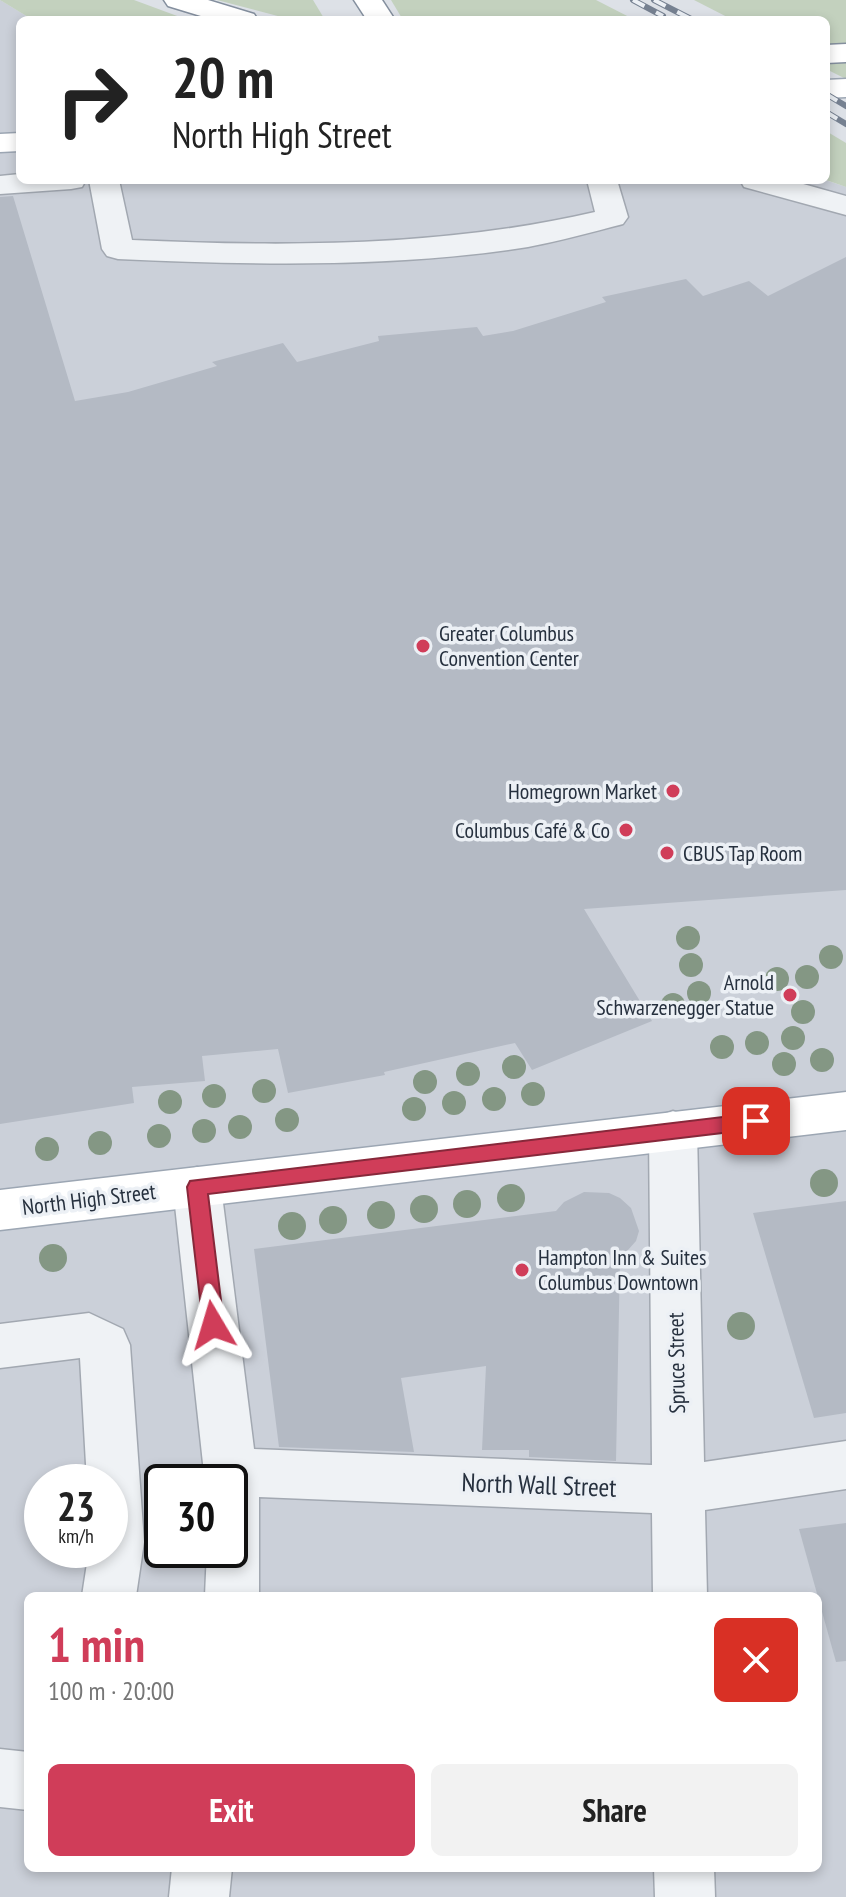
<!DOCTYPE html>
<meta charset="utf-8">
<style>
body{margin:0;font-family:"PT Sans Narrow",sans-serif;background:#f2f2f2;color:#222;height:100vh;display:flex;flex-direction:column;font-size:30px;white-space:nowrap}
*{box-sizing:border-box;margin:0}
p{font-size:26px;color:#767676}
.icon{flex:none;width:44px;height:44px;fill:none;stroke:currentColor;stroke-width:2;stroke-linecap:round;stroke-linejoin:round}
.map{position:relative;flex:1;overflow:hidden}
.details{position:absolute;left:24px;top:1592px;width:798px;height:280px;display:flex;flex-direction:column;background:#fff;border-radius:12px;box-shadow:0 4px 12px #0003}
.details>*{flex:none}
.top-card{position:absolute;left:16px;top:16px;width:814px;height:168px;border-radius:12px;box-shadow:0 4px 12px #0003;background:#fff;color:#222;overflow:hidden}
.speed{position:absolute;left:24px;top:1464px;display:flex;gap:16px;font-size:40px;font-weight:700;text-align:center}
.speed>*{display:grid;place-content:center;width:104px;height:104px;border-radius:50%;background:#fff;box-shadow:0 4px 12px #0003;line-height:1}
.speed small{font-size:20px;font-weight:400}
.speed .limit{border:4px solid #111;border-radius:12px;background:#fff;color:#111}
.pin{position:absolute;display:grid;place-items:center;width:68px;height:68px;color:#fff;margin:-34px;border-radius:16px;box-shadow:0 4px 12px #0006}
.me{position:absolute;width:88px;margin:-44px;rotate:353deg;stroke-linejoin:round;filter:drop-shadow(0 0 6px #0008)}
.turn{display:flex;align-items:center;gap:28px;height:168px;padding:0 24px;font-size:36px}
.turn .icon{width:104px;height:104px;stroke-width:2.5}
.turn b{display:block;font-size:56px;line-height:68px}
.round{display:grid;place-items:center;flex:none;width:84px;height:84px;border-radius:12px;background:#f2f2f2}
.overview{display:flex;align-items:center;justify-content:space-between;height:136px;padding:0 24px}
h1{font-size:48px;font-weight:800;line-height:60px;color:#d03d59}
.primary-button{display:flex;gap:16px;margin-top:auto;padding:16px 24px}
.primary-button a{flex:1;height:92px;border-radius:12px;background:#d03d59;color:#fff;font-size:32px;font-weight:800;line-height:92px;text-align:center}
.primary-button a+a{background:#f2f2f2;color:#222}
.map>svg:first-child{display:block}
.built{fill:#cbd0d9;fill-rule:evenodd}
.green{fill:#c3d1be}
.building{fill:#b4bac4}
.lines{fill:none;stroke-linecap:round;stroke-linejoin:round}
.minor-casing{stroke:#a2a8b1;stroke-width:3}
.major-casing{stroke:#9ca6b3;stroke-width:3}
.highway-casing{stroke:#848f9e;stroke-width:3}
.minor{fill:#eff2f5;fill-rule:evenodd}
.major{fill:#fff;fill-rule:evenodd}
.highway{fill:#fff;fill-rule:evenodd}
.rail-casing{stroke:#768191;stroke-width:6}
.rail{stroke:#ecf0f5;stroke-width:4;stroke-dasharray:13;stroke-linecap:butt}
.tree{fill:#849784}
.route{fill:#d03d59;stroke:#87283a;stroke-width:2}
.poi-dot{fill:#d03d59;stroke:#ecf0f5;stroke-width:3}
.labels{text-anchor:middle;stroke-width:7;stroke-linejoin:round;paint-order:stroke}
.poi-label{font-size:22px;fill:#26303e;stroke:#ecf0f5;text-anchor:start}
.street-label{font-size:22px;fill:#26303e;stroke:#ecf0f5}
.near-street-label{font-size:26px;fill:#26303e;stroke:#ecf0f5}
</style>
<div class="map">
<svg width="846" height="1897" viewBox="0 0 846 1897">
<rect width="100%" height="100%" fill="#dde1e7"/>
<!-- built -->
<path class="built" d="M0,0L33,20H20V180H825L846,187V1897H0ZM42,1482H110V1550H42ZM162,1482H230V1550H162ZM28,1596H818V1868H28Z"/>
<!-- green -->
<g class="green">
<path d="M0,0H134L188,20H33Z"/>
<path d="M217,0H313L325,20H293Z"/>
<path d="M391,0H596L635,20H403Z"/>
<path d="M694,0H846V79L826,69V20H733Z"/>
<path d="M826,131L846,143V187L826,180Z"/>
</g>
<!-- building -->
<g class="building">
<path d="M13,196L75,401L128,392L217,366L212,362L283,343L297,362L379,341L378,336L477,327L483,336L513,331L606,302L602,297L686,279L703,296L749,281L768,296L846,257V890L584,909L652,1021L532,1070L515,1043L384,1072L385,1075L288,1093L278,1049L202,1056L205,1081L132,1087L134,1103L0,1124V197Z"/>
<path d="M584,1192L609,1193L620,1198L631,1208L639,1231L636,1241L620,1259L616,1461L529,1457V1450H482L486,1366L401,1378L414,1452L279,1447L254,1249L556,1211L564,1202Z"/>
<path d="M846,1201V1413L814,1418L753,1213Z"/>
<path d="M846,1523V1661L836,1662L799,1529Z"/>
</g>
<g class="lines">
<defs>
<g id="minor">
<path d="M20,174V180H86L82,187L71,189L0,194V176Z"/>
<path d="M89,180H119L132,240C286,247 444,247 595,212L587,180H617L628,217L623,224C592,232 560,241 528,247C395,268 252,265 118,259L107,256L102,249Z"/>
<path d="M740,180H789L846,196V215L744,187Z"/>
<path d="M673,1111L690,1117L697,1130L704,1462L846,1441V1489L705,1510L707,1596H653L652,1513L259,1497V1596H205L207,1550H230V1482H205L173,1187L180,1173L197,1167L214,1173L221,1187L254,1449L652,1465L649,1130L656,1117Z"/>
<path d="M89,1313L123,1329L130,1345L144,1542L136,1596H82L89,1550H110V1482H87L80,1358L0,1368V1324Z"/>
<path d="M0,1749L28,1752V1810L0,1807Z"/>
<path d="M172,1868H232L229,1897H169Z"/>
<path d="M654,1868H714L715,1897H655Z"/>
</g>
<g id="major">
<path d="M846,79V97L826,98V80Z"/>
<path d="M20,133V151L0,152V134Z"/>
<path d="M846,1092V1130L0,1230V1190Z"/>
</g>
<g id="highway">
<path d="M164,0H208L254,14L258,20H214L168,6Z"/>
<path d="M354,0H382L395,20H367Z"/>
<path d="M846,44V62L826,63V45Z"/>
</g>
</defs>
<!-- minor casing -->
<use href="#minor" class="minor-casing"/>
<!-- major casing -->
<use href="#major" class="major-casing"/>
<!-- highway casing -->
<use href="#highway" class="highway-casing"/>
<!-- minor -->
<use href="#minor" class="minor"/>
<!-- major -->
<use href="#major" class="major"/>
<!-- highway -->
<use href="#highway" class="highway"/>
<defs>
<g id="rail">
<path d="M633,0L663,16"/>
<path d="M654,0L693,20"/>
<path d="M826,94L846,106"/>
<path d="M826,112L846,124"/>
</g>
</defs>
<!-- rail casing -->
<use href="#rail" class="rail-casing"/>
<!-- rail -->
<use href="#rail" class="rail"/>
</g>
<!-- trees -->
<g class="tree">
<circle cx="688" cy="938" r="12"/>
<circle cx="831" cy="957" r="12"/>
<circle cx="691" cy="965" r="12"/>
<circle cx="807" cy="977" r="12"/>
<circle cx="777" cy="979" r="12"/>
<circle cx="699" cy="993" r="12"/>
<circle cx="673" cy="1005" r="12"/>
<circle cx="803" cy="1012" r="12"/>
<circle cx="793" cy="1038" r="12"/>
<circle cx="757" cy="1043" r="12"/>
<circle cx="722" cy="1047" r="12"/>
<circle cx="822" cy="1060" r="12"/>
<circle cx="784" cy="1064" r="12"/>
<circle cx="514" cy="1067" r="12"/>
<circle cx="468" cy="1074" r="12"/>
<circle cx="425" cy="1082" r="12"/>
<circle cx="264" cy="1091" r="12"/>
<circle cx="533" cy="1094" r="12"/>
<circle cx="214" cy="1096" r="12"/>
<circle cx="494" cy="1099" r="12"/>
<circle cx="170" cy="1102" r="12"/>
<circle cx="454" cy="1103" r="12"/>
<circle cx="414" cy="1109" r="12"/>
<circle cx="287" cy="1120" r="12"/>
<circle cx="240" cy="1127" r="12"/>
<circle cx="204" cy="1131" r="12"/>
<circle cx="159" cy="1136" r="12"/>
<circle cx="100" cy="1143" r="12"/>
<circle cx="47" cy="1149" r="12"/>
<circle cx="824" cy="1183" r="14"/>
<circle cx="511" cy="1198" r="14"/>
<circle cx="467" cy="1204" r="14"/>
<circle cx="424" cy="1209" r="14"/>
<circle cx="381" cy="1215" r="14"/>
<circle cx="333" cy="1220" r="14"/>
<circle cx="292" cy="1226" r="14"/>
<circle cx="53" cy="1258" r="14"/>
<circle cx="741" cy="1326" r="14"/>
</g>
<!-- route -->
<path class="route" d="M756,1113L765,1121L756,1129L208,1194L224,1325L221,1331H206L203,1325L187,1187L190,1181Z"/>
<!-- markers -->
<g class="poi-dot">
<circle cx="423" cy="646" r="8"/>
<circle cx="673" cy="791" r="8"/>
<circle cx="626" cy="830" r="8"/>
<circle cx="667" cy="853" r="8"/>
<circle cx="790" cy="995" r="8"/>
<circle cx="522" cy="1270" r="8"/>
</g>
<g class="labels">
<!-- poi labels -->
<g class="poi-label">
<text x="439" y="641">Greater Columbus<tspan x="439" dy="25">Convention Center</tspan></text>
<text x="657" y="799" text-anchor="end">Homegrown Market</text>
<text x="610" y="838" text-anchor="end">Columbus Café &amp; Co</text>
<text x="683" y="861">CBUS Tap Room</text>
<text x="774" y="990" text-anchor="end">Arnold<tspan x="774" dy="25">Schwarzenegger Statue</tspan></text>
<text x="538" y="1265">Hampton Inn &amp; Suites<tspan x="538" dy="25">Columbus Downtown</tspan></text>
</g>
<!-- street labels -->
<g class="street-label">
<text transform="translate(89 1199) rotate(-7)" y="8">North High Street</text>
<text transform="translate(676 1363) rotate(-91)" y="8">Spruce Street</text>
</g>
<!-- near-street labels -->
<g class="near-street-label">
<text transform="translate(539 1485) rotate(2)" y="9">North Wall Street</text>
</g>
</g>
</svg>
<div class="speed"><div>23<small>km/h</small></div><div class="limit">30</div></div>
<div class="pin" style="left:756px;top:1121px;background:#d93025"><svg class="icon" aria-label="arrive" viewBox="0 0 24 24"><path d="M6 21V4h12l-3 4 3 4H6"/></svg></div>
<svg class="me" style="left:213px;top:1325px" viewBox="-20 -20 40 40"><path d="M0-17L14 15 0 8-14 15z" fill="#d03d59" stroke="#fff" stroke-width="4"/></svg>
<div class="top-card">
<div class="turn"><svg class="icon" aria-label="right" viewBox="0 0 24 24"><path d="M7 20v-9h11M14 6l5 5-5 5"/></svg><div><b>20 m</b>North High Street</div></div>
</div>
<section class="details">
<div class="overview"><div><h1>1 min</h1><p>100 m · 20:00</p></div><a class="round" style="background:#d93025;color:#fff"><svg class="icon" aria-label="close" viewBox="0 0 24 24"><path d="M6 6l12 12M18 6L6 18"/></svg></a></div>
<div class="primary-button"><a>Exit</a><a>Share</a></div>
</section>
</div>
